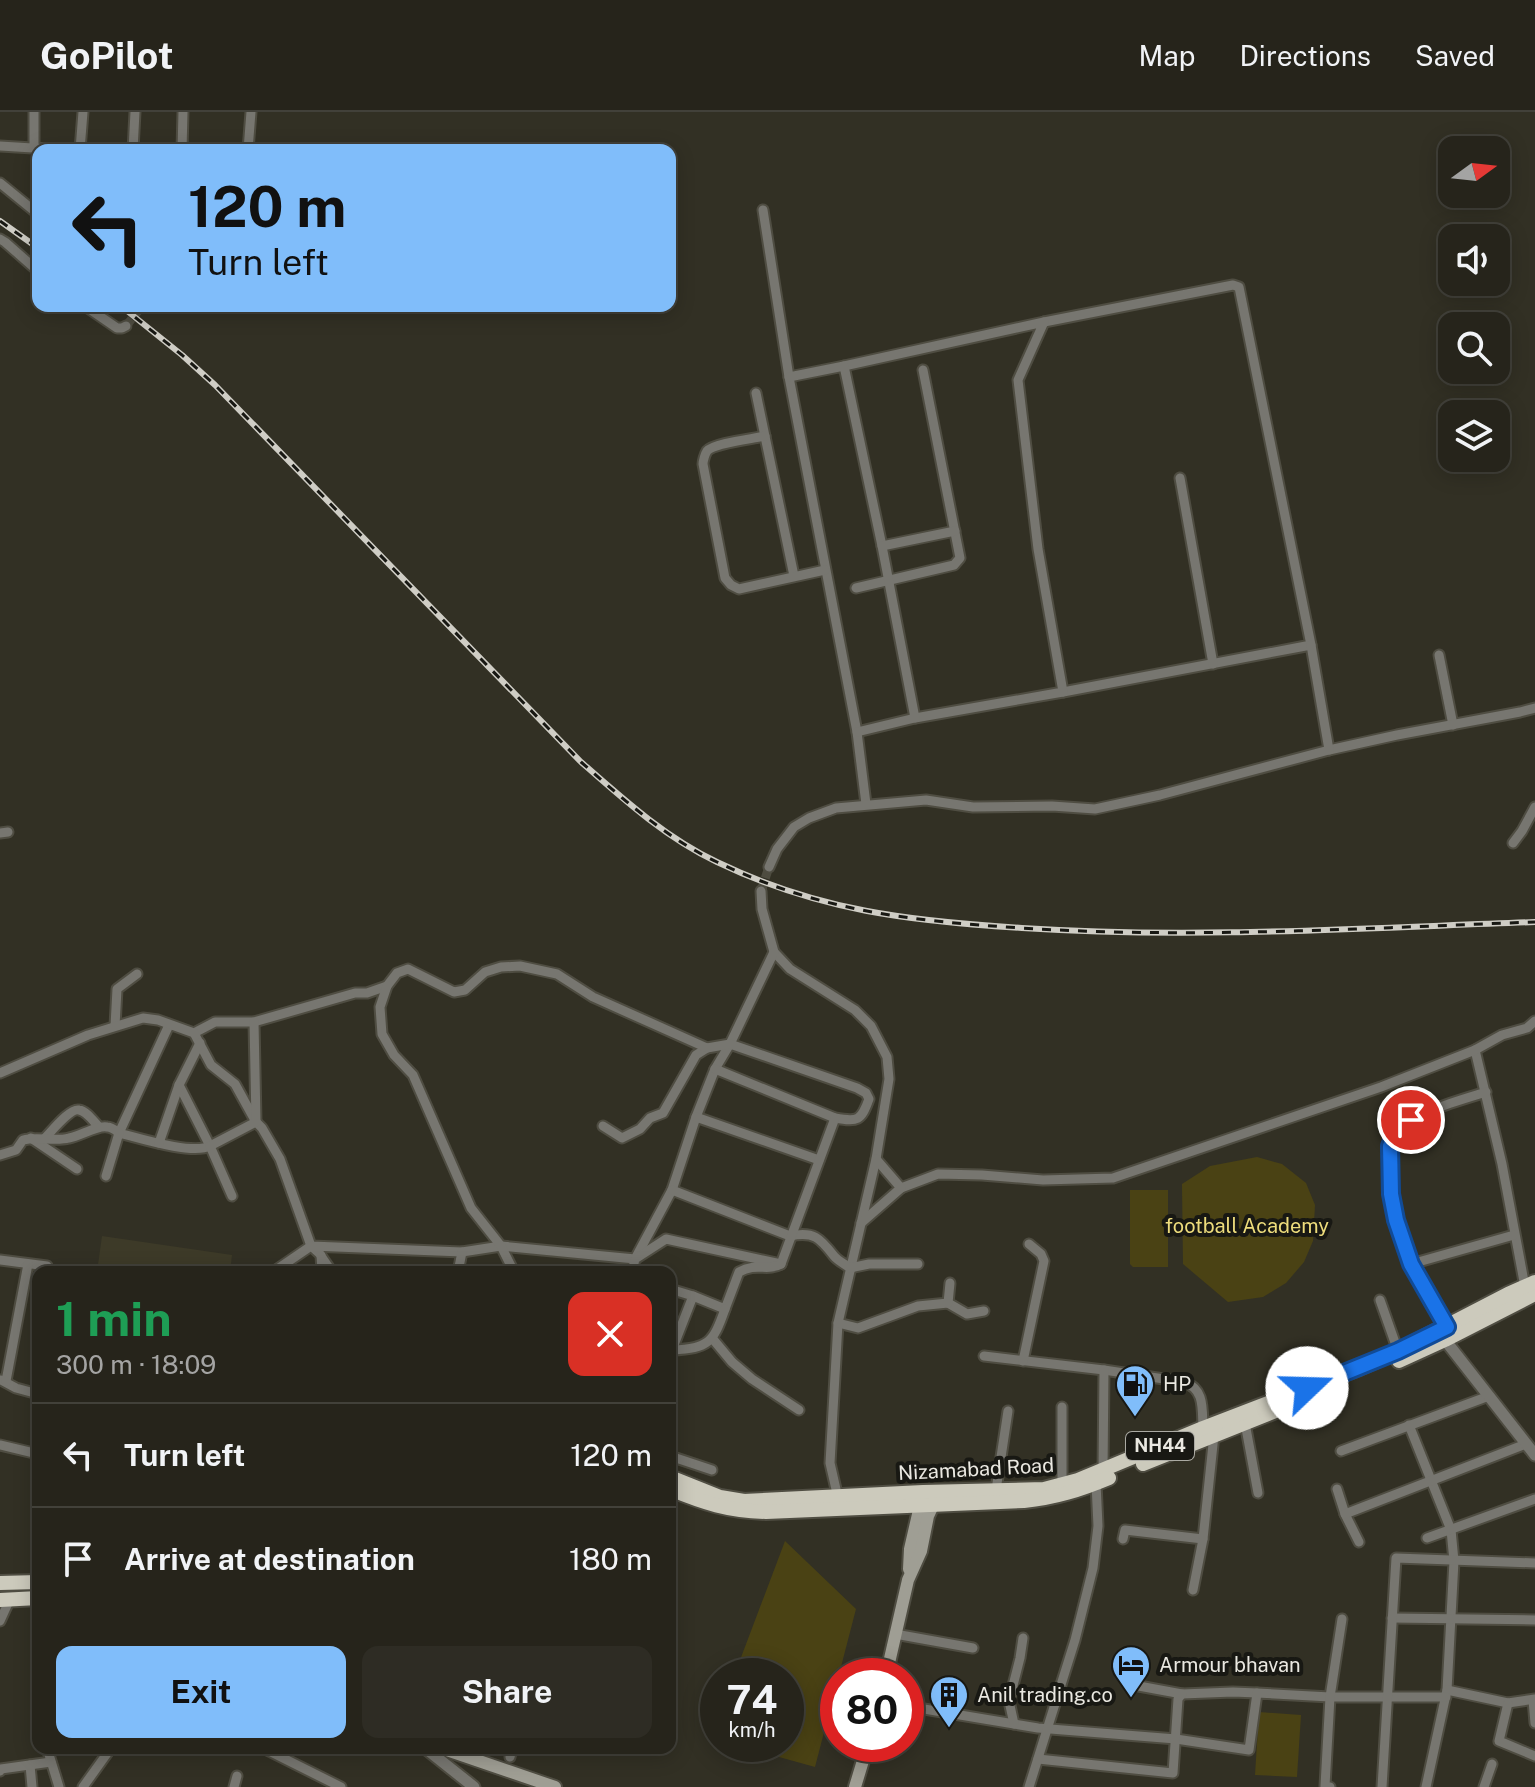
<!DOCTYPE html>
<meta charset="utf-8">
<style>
body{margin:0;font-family:"Public Sans",sans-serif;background:#2e2c24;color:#f1f3f6;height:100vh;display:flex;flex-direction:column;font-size:30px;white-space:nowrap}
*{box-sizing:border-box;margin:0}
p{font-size:26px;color:#a4a4a3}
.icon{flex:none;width:44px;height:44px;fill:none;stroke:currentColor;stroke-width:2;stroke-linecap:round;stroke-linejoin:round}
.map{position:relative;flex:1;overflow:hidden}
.details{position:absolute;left:32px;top:1154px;width:644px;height:488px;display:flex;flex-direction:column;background:#26241b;border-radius:16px;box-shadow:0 4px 20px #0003,0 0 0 2px #42413a}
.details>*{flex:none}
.hud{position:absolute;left:32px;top:32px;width:644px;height:168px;border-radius:16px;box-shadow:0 4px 20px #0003,0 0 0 2px #42413a;background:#80bdfa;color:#111;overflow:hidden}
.needle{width:52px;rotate:75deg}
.tools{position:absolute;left:1438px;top:24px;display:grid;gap:16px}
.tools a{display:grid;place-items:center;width:72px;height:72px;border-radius:16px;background:#26241b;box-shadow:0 4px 20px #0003,0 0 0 2px #42413a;font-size:40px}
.speed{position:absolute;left:700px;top:1546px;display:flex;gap:16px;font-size:40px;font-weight:700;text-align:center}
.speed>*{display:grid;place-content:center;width:104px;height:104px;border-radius:50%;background:#26241b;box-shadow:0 4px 20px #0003,0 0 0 2px #42413a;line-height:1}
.speed small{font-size:20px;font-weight:400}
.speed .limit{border:12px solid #d22;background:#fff;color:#111}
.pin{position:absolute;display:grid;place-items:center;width:68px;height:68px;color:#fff;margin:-34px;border:4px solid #fff;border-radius:50%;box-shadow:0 2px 8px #0007}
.me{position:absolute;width:88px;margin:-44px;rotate:69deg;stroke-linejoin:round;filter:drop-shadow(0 0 6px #0008)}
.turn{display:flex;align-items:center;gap:28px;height:168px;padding:0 24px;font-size:36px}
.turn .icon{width:104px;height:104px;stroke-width:2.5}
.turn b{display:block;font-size:56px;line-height:68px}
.round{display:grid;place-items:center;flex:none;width:84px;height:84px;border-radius:16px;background:#2e2c24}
.summary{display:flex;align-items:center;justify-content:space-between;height:136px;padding:0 24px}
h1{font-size:48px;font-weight:700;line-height:60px;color:#1e9e55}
.button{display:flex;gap:16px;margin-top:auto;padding:16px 24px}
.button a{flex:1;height:92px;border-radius:16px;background:#80bdfa;color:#111;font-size:32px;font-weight:700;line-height:92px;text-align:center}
.button a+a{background:#2e2c24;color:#f1f3f6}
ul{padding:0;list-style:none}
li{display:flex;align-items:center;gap:24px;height:104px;padding:0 24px;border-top:2px solid #42413a}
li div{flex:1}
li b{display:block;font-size:30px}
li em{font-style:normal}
header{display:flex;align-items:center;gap:48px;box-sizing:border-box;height:112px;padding:0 40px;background:#26241b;border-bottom:2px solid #42413a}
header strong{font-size:38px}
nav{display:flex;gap:44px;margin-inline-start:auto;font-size:28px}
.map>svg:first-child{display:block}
.built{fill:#3d3a28}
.green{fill:#4a4214}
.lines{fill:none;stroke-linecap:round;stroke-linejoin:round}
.minor-tunnel{stroke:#4e4c40;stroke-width:9;stroke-dasharray:9 4.5;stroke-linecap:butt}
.minor-casing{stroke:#4f4d42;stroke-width:13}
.tertiary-casing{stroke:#4f4d42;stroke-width:15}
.secondary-casing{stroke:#4f4d42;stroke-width:16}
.trunk-casing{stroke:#4f4d42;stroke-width:18}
.minor{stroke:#777670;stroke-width:9}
.tertiary{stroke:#777670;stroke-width:11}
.secondary{stroke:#9f9e94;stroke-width:12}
.trunk{stroke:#cccabc;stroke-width:14}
.rail-casing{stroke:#cfcdc5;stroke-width:6}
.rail{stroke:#181813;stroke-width:3;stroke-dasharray:9;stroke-linecap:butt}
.route-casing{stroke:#114b97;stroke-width:20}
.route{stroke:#1a73e8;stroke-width:14}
.labels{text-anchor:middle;stroke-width:8;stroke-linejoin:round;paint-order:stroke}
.shield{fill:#181813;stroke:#abaaa3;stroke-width:2}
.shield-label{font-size:18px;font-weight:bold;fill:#eae8e1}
.park-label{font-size:20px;fill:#eddc7c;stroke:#181813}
.poi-label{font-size:20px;fill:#eae8e1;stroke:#181813;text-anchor:start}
.street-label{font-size:20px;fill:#eae8e1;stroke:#181813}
</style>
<header>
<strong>GoPilot</strong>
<nav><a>Map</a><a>Directions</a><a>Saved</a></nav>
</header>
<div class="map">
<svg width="1535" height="1675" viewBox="0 0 1535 1675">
<rect width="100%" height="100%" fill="#323024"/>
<!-- built -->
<path class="built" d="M102,1124L232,1143L230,1160H97Z"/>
<!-- green -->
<g class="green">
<path d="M1257,1045L1282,1052L1306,1071L1315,1093L1313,1129L1304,1150L1286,1171L1263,1185L1228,1190L1183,1152L1182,1072L1210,1054Z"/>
<path d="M1130,1078H1168V1155H1133L1130,1152Z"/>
<path d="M785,1429L856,1497L815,1655L733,1632H786V1564H734Z"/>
<path d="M1259,1600L1301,1603L1297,1665L1255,1663Z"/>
</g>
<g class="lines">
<!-- minor-tunnel -->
<g class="minor-tunnel">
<path d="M126,214L142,194"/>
<path d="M761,779L769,755"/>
</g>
<defs>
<g id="minor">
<path d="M0,34L65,38"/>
<path d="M34,36V0"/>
<path d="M80,38L83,0"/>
<path d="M133,38L135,0"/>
<path d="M182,38L183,0"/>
<path d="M248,38L251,0"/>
<path d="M0,71L38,102"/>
<path d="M763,98L789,265L857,620L866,692"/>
<path d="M0,127L5,130L38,159"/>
<path d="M85,194L117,216H122L126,214"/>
<path d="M1044,210L1233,173L1239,175L1311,533L1063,580"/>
<path d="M844,254L1044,210L1018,268L1038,437L1063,580L915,606"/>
<path d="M789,265L844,254L882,434"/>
<path d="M756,281L794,464"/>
<path d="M765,324C752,327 714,331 707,339C705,342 703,349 703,352L725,466L731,473L739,477L825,458"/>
<path d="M1180,366L1213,552"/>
<path d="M856,476L954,453L960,446L923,258"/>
<path d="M1439,543L1453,613"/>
<path d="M857,620L915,606L882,434L955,419"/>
<path d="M1329,638L1397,623L1520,600L1535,596"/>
<path d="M0,721L8,720"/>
<path d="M1513,731L1522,719L1535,695"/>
<path d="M769,755L777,737L794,715L809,706L836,696L926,688L973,695L1052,694L1095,697L1160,683L1329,638L1311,533"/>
<path d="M761,779L762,797L774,840L790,857L855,898L871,914L887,945L889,967L876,1047L838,1211L830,1351L838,1386"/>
<path d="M169,913L119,1021C139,1026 192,1043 210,1034L179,973"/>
<path d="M115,914L117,877L137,862"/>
<path d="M194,921L215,910H254L355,881H367L387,874"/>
<path d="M1475,938L1502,1052L1525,1175"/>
<path d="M0,961L88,923L143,906L158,908L194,921L211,953L235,972L256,1010L262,1016L280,1047L311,1134L462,1140L501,1134L635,1147L672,1078L696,1005L715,957L730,932L774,840"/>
<path d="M696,1005L819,1048"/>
<path d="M603,1014L622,1026L640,1017L650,1006L663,1001L696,943L707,936"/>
<path d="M31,1026L77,1057"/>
<path d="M44,1027C52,1019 70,996 79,998C87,999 94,1010 99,1015"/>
<path d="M159,1031L179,973L200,931"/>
<path d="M0,1043L16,1038L23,1028C38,1024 54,1030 69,1026C80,1024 98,1013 107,1015C112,1015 115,1018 119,1021L106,1064"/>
<path d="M901,1076L938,1062L982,1063L1043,1068L1113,1066L1381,975L1475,938L1502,923L1527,916L1535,909"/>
<path d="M672,1078L790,1124C814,1119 820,1126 834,1144C838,1149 845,1152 850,1156L869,1152H918"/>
<path d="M232,1084L210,1034L256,1010L254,910"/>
<path d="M861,1111L901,1076L876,1047"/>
<path d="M321,1144L332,1160"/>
<path d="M0,1148L47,1154"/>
<path d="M1411,1152L1514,1123"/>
<path d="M273,1160L311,1134L321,1143L322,1160"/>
<path d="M458,1160L462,1140"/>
<path d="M514,1160L501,1134L471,1096L413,963L394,943L382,922L380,895L387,874L397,861L408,857L454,880L465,878L485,860L501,855L520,854L557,862L593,885L707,936L730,932L857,976L866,981L869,987C861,1009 858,1010 835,1006L715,957"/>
<path d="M632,1160L635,1147L666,1127L781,1152L835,1006"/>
<path d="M670,1177L693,1184L670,1243"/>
<path d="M693,1184L725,1197L739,1160C757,1150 767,1160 781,1152"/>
<path d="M1380,1188L1398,1239"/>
<path d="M948,1191L967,1202L984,1199"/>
<path d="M838,1211L858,1216L918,1194L948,1191L950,1171"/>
<path d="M1447,1215C1422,1172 1400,1135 1391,1085C1389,1076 1390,1065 1390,1055C1390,1042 1388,1030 1396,1019C1409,1002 1464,987 1486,980"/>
<path d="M712,1226L732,1250L752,1267L799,1298"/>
<path d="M672,1238C709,1236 713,1231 725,1197"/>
<path d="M984,1244L1104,1258L1184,1270C1205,1277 1202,1297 1203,1316"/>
<path d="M1023,1249L1044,1149L1041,1142L1029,1132"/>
<path d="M1,1268L16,1276L38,1282"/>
<path d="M6,1269L28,1152"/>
<path d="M1245,1311L1258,1381"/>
<path d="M1409,1313L1451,1418L1454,1449L1447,1578L1426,1675"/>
<path d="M0,1333L38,1342"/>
<path d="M1341,1339L1489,1284"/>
<path d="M670,1344L712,1358"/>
<path d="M1103,1359L1104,1258"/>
<path d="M1062,1372V1295"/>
<path d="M1337,1377L1345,1402L1359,1430"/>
<path d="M996,1378L1008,1299"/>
<path d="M1345,1402L1526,1332"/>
<path d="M1427,1426L1535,1387"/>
<path d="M1123,1427L1125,1418L1203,1427"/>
<path d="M1193,1478L1203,1427L1214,1323"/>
<path d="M1392,1506L1535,1508"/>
<path d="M0,1509L10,1487"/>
<path d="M895,1522L973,1536"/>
<path d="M1447,1578L1508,1591L1535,1587"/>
<path d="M1182,1582L1233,1580L1257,1581"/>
<path d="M1533,1588L1535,1611"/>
<path d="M1508,1591L1499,1629L1535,1644"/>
<path d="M906,1594L1038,1616L1176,1627L1249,1638L1257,1581L1330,1585H1446"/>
<path d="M1014,1612L1009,1589L1020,1546L1023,1526"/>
<path d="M47,1636L59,1675"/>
<path d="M263,1636L341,1675"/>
<path d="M510,1645L512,1636"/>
<path d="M1038,1647L1173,1661L1178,1587L1182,1582L1128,1572"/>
<path d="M30,1653L32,1675"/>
<path d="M0,1659L1,1657L51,1650"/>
<path d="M83,1675L111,1636"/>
<path d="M234,1675L237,1664"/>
<path d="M1029,1675L1075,1528L1093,1456L1098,1414L1096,1371"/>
<path d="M1330,1675L1325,1674L1330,1585L1342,1507"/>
<path d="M1382,1675L1396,1446L1535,1451"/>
<path d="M1484,1675L1492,1652"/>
</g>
<g id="tertiary">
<path d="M1445,1228L1535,1343"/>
<path d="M425,1636L474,1675"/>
</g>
<g id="secondary">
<path d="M909,1457L910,1437L922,1385"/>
<path d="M886,1564L908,1468L921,1439L928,1404L936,1387"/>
<path d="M441,1636L555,1675"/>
<path d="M855,1675L868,1632"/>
</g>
<g id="trunk">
<path d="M1399,1249L1445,1228L1535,1182"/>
<path d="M1143,1352L1313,1284"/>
<path d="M670,1365L720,1385L744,1389L923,1380L1044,1377L1078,1368L1203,1316L1359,1256L1398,1239L1508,1182L1535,1170"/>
<path d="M670,1377C704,1391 728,1399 766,1400L1024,1389C1055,1386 1080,1378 1109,1366"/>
<path d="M0,1471L38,1470"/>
<path d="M0,1488L38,1486"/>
</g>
</defs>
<!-- minor casing -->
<use href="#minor" class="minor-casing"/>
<!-- tertiary casing -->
<use href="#tertiary" class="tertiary-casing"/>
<!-- secondary casing -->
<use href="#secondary" class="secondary-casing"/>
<!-- trunk casing -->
<use href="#trunk" class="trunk-casing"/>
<!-- minor -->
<use href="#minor" class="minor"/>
<!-- tertiary -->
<use href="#tertiary" class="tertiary"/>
<!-- secondary -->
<use href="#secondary" class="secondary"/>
<!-- trunk -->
<use href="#trunk" class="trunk"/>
<defs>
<g id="rail">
<path d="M0,109L38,136"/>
<path d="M121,194L182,243L215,273L581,650C623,687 666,726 717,750C819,799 910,809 1022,816C1193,827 1364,816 1535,810"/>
</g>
</defs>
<!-- rail casing -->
<use href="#rail" class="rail-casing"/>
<!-- rail -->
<use href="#rail" class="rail"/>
</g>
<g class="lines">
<defs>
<path id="route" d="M1307,1276L1398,1239L1447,1215L1411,1152L1396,1108L1391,1082L1390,1034L1397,1018L1411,1008"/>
</defs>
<!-- route casing -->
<use href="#route" class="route-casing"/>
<!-- route -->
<use href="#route" class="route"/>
</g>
<!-- icons -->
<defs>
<symbol id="fuel-pin" viewBox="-11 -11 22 30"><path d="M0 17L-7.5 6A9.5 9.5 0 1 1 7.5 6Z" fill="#80bdfa" stroke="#181813"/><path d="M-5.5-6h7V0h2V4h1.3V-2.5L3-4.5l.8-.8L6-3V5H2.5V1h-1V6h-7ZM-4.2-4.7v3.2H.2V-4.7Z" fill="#111"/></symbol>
<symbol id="hotel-pin" viewBox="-11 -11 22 30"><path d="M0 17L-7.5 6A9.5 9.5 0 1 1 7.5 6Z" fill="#80bdfa" stroke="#181813"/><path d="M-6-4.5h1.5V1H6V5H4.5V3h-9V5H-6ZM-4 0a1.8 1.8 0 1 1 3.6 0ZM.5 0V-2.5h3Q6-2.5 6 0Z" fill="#111"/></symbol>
<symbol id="building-pin" viewBox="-11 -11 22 30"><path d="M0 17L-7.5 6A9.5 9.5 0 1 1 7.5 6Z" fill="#80bdfa" stroke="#181813"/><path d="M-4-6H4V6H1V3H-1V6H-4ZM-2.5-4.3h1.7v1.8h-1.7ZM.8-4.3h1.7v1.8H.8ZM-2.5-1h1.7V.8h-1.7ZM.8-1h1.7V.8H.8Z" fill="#111"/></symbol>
</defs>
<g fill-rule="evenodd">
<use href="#fuel-pin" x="1113" y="1250" width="44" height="60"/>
<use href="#hotel-pin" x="1109" y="1531" width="44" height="60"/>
<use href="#building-pin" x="927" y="1561" width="44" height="60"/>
</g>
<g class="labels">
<!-- shield labels -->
<rect class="shield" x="1126" y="1320" width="68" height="28" rx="6"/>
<g class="shield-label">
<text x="1160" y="1340">NH44</text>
</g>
<!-- park labels -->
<g class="park-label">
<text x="1247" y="1121">football Academy</text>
</g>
<!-- poi labels -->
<g class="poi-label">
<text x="1163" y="1279">HP</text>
<text x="1159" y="1560">Armour bhavan</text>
<text x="977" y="1590">Anil trading.co</text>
</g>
<!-- street labels -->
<g class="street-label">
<text transform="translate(976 1357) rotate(-3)" y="7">Nizamabad Road</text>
</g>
</g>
</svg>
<div class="tools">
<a><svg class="needle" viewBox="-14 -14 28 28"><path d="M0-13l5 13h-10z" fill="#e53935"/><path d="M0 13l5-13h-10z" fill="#a4a4a3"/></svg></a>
<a><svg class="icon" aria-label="sound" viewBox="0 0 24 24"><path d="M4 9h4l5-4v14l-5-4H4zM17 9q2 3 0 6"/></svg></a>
<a><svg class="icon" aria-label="search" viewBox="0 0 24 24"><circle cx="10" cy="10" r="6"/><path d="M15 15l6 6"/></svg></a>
<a><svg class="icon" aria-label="layers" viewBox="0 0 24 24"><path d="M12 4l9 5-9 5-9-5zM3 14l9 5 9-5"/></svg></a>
</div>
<div class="speed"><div>74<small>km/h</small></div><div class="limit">80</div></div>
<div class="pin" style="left:1411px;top:1008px;background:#d93025"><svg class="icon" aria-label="arrive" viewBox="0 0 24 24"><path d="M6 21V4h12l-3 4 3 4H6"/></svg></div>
<svg class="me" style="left:1307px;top:1276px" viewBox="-20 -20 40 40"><circle r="19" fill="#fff"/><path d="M0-13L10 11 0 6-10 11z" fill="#1a73e8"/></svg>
<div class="hud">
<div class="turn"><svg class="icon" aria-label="left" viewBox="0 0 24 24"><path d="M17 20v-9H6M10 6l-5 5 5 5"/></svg><div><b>120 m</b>Turn left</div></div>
</div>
<section class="details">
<div class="summary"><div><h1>1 min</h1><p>300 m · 18:09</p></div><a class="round" style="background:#d93025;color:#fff"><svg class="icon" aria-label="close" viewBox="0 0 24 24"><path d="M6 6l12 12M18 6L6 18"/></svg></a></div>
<ul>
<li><svg class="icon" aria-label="left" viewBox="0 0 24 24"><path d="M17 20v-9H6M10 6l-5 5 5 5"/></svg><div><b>Turn left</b></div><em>120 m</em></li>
<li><svg class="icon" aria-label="arrive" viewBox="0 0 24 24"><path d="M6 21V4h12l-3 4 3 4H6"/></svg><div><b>Arrive at destination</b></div><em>180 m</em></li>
</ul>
<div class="button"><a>Exit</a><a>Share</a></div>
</section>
</div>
